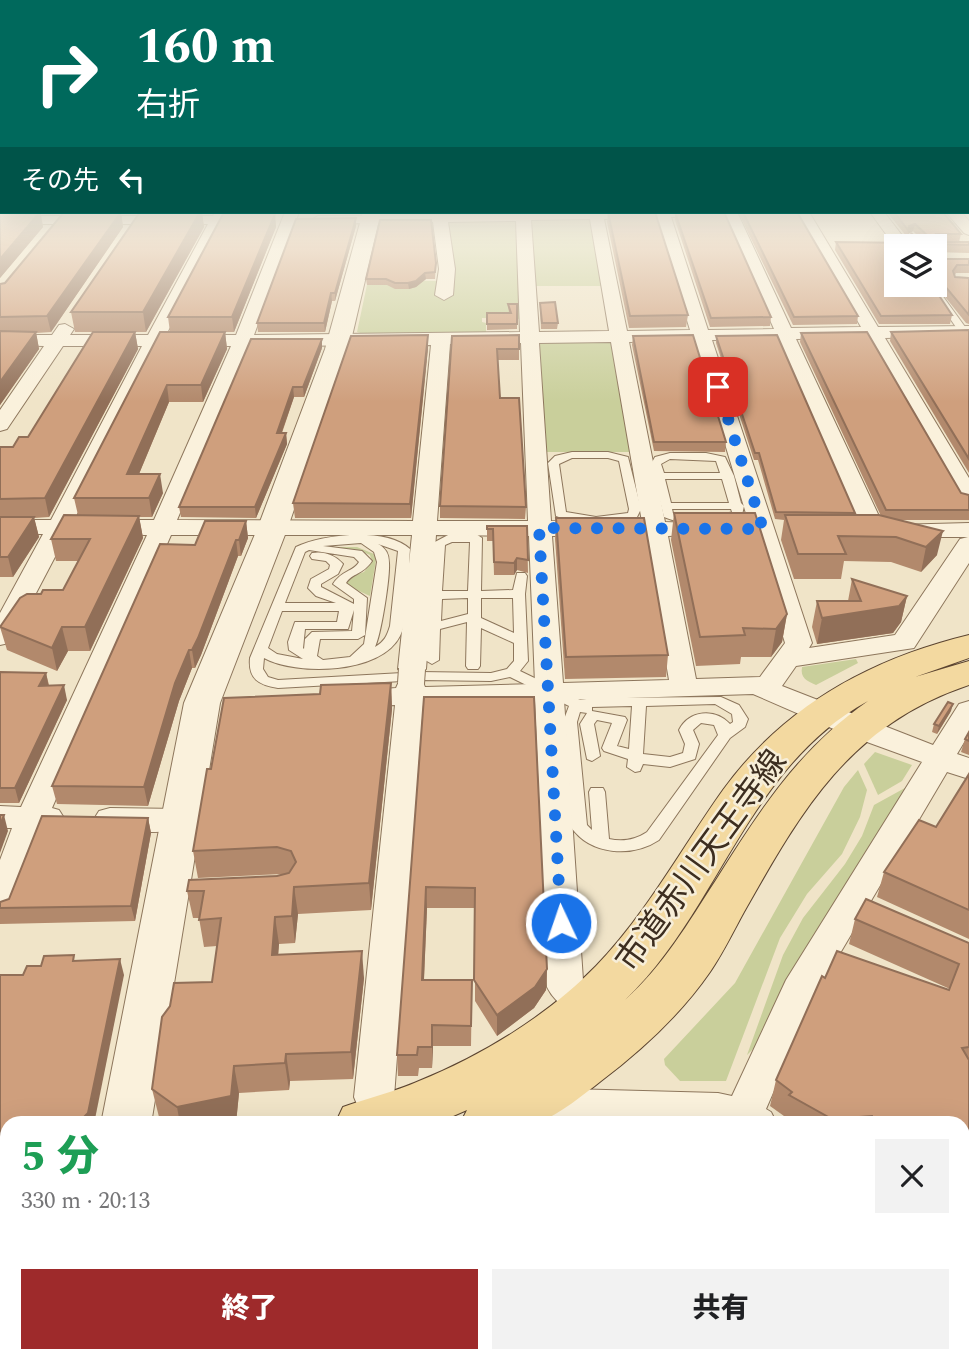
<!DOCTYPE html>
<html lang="ja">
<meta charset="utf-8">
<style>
body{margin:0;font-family:Spectral,"Noto Sans JP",serif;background:#f2f2f2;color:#202124;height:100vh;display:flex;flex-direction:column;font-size:26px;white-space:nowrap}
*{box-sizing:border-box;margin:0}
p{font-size:23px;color:#757577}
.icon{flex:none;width:38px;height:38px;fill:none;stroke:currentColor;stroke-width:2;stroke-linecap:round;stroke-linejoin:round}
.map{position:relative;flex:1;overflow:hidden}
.panel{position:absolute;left:0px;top:1116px;width:970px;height:247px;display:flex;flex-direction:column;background:#fff;border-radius:21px 21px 0 0;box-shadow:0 7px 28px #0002}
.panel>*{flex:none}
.banner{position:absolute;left:0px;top:0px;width:970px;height:214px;box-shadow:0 7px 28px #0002;background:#00695c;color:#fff;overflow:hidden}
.buttons{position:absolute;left:884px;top:234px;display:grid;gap:14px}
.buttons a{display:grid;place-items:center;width:63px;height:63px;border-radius:0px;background:#fff;box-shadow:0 7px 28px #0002;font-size:35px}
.pin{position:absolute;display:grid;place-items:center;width:60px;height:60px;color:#fff;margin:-30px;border-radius:14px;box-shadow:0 4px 10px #0006}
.me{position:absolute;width:77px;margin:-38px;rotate:357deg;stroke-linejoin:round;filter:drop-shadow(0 0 5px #0008)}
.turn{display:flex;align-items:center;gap:24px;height:147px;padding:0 21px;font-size:32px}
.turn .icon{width:91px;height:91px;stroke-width:2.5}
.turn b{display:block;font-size:49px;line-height:60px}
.then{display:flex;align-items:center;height:66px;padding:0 21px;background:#0003;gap:14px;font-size:26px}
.round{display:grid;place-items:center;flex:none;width:74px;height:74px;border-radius:0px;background:#f2f2f2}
.summary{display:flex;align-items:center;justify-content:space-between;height:119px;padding:0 21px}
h1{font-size:42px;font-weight:800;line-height:52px;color:#1e9e55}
.action{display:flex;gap:14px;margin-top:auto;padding:14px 21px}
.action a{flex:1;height:80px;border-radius:0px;background:#9e2a2b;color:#fff;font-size:28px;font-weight:800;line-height:80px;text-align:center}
.action a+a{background:#f2f2f2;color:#202124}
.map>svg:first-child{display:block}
.green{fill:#c9cf9b}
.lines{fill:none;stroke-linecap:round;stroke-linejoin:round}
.service-casing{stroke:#8d765c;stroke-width:2}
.minor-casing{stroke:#8d765c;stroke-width:2}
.tertiary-casing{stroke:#8d765c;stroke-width:2}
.primary-casing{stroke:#5b4430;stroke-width:2}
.service{fill:#faf1dc;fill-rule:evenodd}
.minor{fill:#faf1dc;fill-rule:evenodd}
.tertiary{fill:#faf1dc;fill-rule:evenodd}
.primary{fill:#f3d9a0;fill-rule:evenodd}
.minor-bridge-casing{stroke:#8d765c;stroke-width:28;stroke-linecap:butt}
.minor-bridge{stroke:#faf1dc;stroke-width:26}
.wall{fill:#b2896c}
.shaded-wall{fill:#916f58}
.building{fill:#cf9f7d;stroke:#916f58;stroke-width:2}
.route{stroke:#1a73e8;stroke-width:12;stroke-dasharray:0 21.6}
.labels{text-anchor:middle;stroke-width:5;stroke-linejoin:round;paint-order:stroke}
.near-street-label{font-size:33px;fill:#3d2e20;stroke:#f7eed8}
</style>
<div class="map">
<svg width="969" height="1363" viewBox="0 0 969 1363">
<rect width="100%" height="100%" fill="#f0e4c8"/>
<!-- green -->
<g class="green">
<path d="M591,217L605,286H534L530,220Z"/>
<path d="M444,220H518L522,319L482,318V322L486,323V334L370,336L357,332L368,280L442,281Z"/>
<path d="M613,342L635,452H544L537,345L543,343Z"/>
<path d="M334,547H357L374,554L376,560L370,596L350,587L346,581L349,577L364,572L372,562L370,555L358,550Z"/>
<path d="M856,659L858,663L816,685C807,681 800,678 802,667Z"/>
<path d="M875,752L912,765L902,781L878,795L864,764Z"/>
<path d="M858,770L867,790L860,817L842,854L807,894L780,938L726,1081H680L665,1065L664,1059L735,983L844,787Z"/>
<path d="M914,783L786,985L754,1048L747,1055L783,955L803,918L845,864L862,836L874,805Z"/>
<path d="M389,1356H527L536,1363H384Z"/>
</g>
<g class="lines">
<defs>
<g id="service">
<path d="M934,284L968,331L966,333H960L927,285Z"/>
<path d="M572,452H608L628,457L641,509L637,517C612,526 581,526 556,516L548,463L555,456ZM572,458H608L619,461L629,509L628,513L596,517L566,512L559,464Z"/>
<path d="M670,453H706L725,457L734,476L741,503L744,506L742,515C719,529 688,527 664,517L651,464L655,457ZM670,459L716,461L720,473H664L661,464ZM665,479H722L729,503H671ZM672,509H731L732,512C715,521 691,520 673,513Z"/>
<path d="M450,534H476L482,538L481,591L513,590L517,573H525L527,576L525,594L528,661L520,671L580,700L593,698L721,697L739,705L748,719L745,727L730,738L659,840C632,858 590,855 571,827L563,722L569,706L510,677L491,681L420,680L278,688C259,685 248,679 250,658L296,547C323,534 386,527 410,549C408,573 411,614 400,636C381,674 297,676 264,658L263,669L268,677L278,680L420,672L491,673L507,669L514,661V643L481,628L480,666L478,669H468L466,666L467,622L440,629L439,660L432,664L425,660L433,543ZM452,542H470L468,591H442L445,545ZM361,543L374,552L377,562L364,644L350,657L323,660L317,656L320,639H358L365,635L367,598L346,583C352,573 363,575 372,561L362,551L323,546ZM378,544L398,551L390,626C387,636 384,642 375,647C381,635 390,578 389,563C389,554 386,548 378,544ZM309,550L354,557L359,562C353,572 342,570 333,584L354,599V604L321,587V584L338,574L343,564C335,555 324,551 312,553L310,556L312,559L326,561L330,565L329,569L311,579L308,588L316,596L336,603H285L305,552ZM468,598V614L441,621L442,599ZM481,598H513L514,633L481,618ZM354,610L352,631L312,632L305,639L304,649L303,648L305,629H348ZM282,611H339L337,622H295L288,642L289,650L303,659L277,654L268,648ZM715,704L732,714L733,722L730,724C715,708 689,710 679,730L685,744L683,753L670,757L643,754L646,706ZM632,706L629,749L617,746L627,720L625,717L592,711V707ZM580,712L587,713L580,724L587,759L592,761L600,756L594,724L597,720L612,723L602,748L604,751L628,759L627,767L635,772L640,771L643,764L670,767L695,759L699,744L693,730L701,723L714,725L718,735L647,832C635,840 623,842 609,839L605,792L603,788H591L589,792L592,830L587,825L577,722Z"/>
</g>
<g id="minor">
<path d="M215,212H229L227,216H256L263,220L256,224H223L166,335H236L285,212H299L254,335L520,332L516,221L448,222L455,269L453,295L444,300L435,295L439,269L433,222L318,224L311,220L318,216L737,212L791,328L861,327L795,212H809L878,327L969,326V336L885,338L969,478V504L961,502L958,497L867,338L796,339L885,529L881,534H865L861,529L778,339L712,340L812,643L809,648L895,635L960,539L968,537H902L894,535L890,530L894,525L969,523V563L914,648L796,666L782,686L933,745L959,704L969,701V734L957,754L969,758V779L947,772L816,994L766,1109L771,1112L777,1124L531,1122L517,1117L511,1105L517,1093L531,1088L718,1093L732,1096L786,980L922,762L845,734L753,694L564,700L583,980L600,992L606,1002L600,1012C579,1019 557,1007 547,987L535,701L423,705L394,1097L403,1118L401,1124H365L354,1097L395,705L355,707L345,704L341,698L345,692L396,688L401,677L406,676L398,669L412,535H171L52,808L59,810L64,818L59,826L44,829L17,904L12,913L0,917V860L12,828H0V806L21,807L147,535L67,534L13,637L9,643L0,645V613L43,534H0V520H51L142,346H63L7,429L0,431V410L44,346L0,345V335H52L59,325L65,324L74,329L70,335H148L208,224H0V216H213ZM724,216L774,329L708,330L671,217ZM656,218L690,330L627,331L604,219ZM590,219L609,331L539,332L531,220ZM694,341L785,643L760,677L696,679L668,536L719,534L723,529L719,524L665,522L629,342ZM611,342L642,522L551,521L539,343ZM521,343L528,521H437L450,344ZM431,345L413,521L177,520L250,346ZM161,346H231L154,520H74ZM436,535L529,536L535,684L425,687L421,677L417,676L426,669ZM552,536H644L669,680L563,683Z"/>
<path d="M870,212H884L911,247L896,248Z"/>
<path d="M946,212H961L969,221V235L964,233Z"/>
<path d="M110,808L180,809L191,812L196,820L191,828C168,834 122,833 99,827L94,819L99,811Z"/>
<path d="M572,1356H621L619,1363H569Z"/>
<path d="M867,1356H915L916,1363H868Z"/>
</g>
<g id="tertiary">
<path d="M363,212H381L349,349L288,527L220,703L151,1124H101L184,703L258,527L325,349Z"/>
<path d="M54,1356H113V1363H53Z"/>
</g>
<g id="primary">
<path d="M969,635V658L915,677L969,661V685C850,725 802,809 744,912C733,932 723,953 710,972C681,1014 642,1050 601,1081C583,1095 561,1113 540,1122C527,1128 477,1124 460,1124L467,1110L435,1124H335L343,1107C368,1098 394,1092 419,1081C483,1055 547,1016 596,966C647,913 681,849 723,790C784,706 870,659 969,635ZM868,701C799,749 760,810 716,880C688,923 664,965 625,1000C720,909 747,767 868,701Z"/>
<path d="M7,1180V1270L0,1272V1182Z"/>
</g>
</defs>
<!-- service casing -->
<use href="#service" class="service-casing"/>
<!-- minor casing -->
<use href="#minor" class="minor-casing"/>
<!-- tertiary casing -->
<use href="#tertiary" class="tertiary-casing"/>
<!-- primary casing -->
<use href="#primary" class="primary-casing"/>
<!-- service -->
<use href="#service" class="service"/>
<!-- minor -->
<use href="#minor" class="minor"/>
<!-- tertiary -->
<use href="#tertiary" class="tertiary"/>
<!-- primary -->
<use href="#primary" class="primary"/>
<defs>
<path id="minor-bridge" d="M411,683L412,669"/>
</defs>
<!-- minor-bridge casing -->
<use href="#minor-bridge" class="minor-bridge-casing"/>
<!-- minor-bridge -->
<use href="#minor-bridge" class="minor-bridge"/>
</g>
<!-- wall -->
<g class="wall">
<path d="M0,211L57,212L56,213L41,214L43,227L0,278Z"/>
<path d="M76,212H134L133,213H121L123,227L51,332L36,333L39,349L0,405V284L5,283Z"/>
<path d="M140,212H213L211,213H202L204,227L146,332H135L138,349L49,517L34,518L39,537L13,577H0V447H13L28,437L93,332H75L71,312Z"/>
<path d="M230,212H283L281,213H231Z"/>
<path d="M300,212H361L360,213H301Z"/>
<path d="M383,212H475L384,213Z"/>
<path d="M608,212L688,315L686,327L629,328L607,222Z"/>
<path d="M675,212L771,317L770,326L710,327L675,220Z"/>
<path d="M738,212H797L858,316L857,324L793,325Z"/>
<path d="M887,212H943L961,234L959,242H969V253L934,252L896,247L952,315L950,324H879L835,250L836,242L911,243L909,241L911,233L920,242H924L913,231L908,234L907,237Z"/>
<path d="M275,214L276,227L234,332H225L227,349L203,402H169L139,474L163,493L152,517H139L143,538L90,651H68L57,671L7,650L0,627L41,594L63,590L78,561H56L51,539L78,515L74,498L170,332L168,317Z"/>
<path d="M356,226L335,301H332L325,332H258L257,323Z"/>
<path d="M934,258L936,259H969V273H956L955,275V277L969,278V324L966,323L934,283Z"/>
<path d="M436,263L435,279H426L416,287L409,289H395L387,285H367L366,279Z"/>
<path d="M540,303L558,323L557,329H541Z"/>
<path d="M508,304H517V329L487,330V313H509Z"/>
<path d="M969,330V473L890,341L891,332Z"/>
<path d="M801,333L961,493L969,495V520H901L937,555L921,572L891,562L844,561L841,579H794L781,540L784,520L775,519L758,460H754L716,343V336L855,513V515L881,516L800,342Z"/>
<path d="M519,335V360H498L500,398L526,507L525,519L440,518V506L452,336Z"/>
<path d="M633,336L726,442L725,452L654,451L632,345Z"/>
<path d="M322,348L304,397H294L282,433H286L287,444L256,518L181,517L179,507Z"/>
<path d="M428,348L411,518H295L293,503Z"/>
<path d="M674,513L787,614L782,642L771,657H741L740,664L696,666L671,540Z"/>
<path d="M556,518L668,655L666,677L565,679L555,539Z"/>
<path d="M246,521L248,538L241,556H238L201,655L195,668H192L179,701L148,806L57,804L52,786L195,545Z"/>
<path d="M487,526H527L528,573L517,570L514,575H494L493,541H487Z"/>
<path d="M852,579L907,596L901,622L893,633L817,644L812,627L817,601H848Z"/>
<path d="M0,672L46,673L49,685L67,700L19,803H0Z"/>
<path d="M391,683L392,709L371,910L298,914L295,943L279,944L278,955L364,978L353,1079L290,1081L289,1090L239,1093L236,1123L168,1124L159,1117L152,1089L212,982L217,946L204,947L199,918H193L187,891L283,874L198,878L193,851L211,769L320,694Z"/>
<path d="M424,697L547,969L546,990L534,1008L497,1036L475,1001V908H427L424,980H472L471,1046H433L432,1068H419L418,1076H398L397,1055Z"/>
<path d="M951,711L937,734L932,732L934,724Z"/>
<path d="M969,732V755L961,752L965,739Z"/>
<path d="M969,774V939L877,897L884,872L936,827Z"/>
<path d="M148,818L151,833L135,921L0,924V902L9,899Z"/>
<path d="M855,919L969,943V1363H912L915,1356H962V1124H789L783,1120L784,1116L770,1106L776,1080L825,978L949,990L950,989L849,944Z"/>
<path d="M76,961L124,975L7,1124V1162L0,1163V975H23L41,966Z"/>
<path d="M7,1251V1356H27L26,1358L6,1359L0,1363V1254Z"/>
</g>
<!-- shaded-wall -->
<g class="shaded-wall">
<path d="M40,212L43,227L0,278V259Z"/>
<path d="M121,212L123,227L51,332L47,316Z"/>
<path d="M200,212H202L204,227L146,332L143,312Z"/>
<path d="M275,214L276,227L234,332L232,317Z"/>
<path d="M356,218V226L335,301V293Z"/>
<path d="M915,224L913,231L908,234L909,226Z"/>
<path d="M936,234L934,242L928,246L930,238Z"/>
<path d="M425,273L426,279L416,287L409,289L408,283Z"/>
<path d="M331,293L332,301L325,332L324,323Z"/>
<path d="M36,332L39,349L0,405V382Z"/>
<path d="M135,332L138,349L49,517L45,498Z"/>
<path d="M225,332L227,349L203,402L201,385Z"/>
<path d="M428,335V348L411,518L410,504Z"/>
<path d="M322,339V348L304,397L303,387Z"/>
<path d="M167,385L169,402L131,493L127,474Z"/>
<path d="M293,387L294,397L278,443L277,433Z"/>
<path d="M286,433L287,444L256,518L255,507Z"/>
<path d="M160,474L163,493L152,517L149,498Z"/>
<path d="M139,516L143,538L90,651L85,627Z"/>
<path d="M34,517L39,537L13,577L8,557Z"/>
<path d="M246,521L248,538L241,556L239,540Z"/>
<path d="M943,531L937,555L921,572L926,547Z"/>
<path d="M236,540L238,556L201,655L195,668L192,650Z"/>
<path d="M517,558V570L514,575V563Z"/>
<path d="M907,596L901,622L893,633L817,644L822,618Z"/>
<path d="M787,614L782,642L771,657L776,629Z"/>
<path d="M62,627L68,651L57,671L52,648Z"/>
<path d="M189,650L192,668L179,701L148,806L144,787L175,683Z"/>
<path d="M46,673L49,688L39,686Z"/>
<path d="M391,683L392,709L371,910L369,883Z"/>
<path d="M64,685L67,700L19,803L15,788Z"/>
<path d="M953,704L951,711L937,734L939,726Z"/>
<path d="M4,815L8,831L0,853V825Z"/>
<path d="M148,818L151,833L135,921L131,906Z"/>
<path d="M294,887L298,914L295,943L292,916Z"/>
<path d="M426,887L427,908L423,1000L422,980Z"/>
<path d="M275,917L279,944L276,982L272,955Z"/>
<path d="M362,951L364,978L353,1079L351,1052Z"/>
<path d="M120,959L124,975L94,1124H77Z"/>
<path d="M547,969L546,990L534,1008L497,1036V1015Z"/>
<path d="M432,1025L433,1046L432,1068Z"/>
<path d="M286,1054L290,1081L289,1090L285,1063Z"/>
<path d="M234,1066L239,1093L236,1123L180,1124L177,1107Z"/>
<path d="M7,1251V1321L0,1305Z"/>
<path d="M0,1347L6,1359L5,1363H0Z"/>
<path d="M253,1356H261V1363H252Z"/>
<path d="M711,1356H716L712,1363H708Z"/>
</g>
<!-- building -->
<g class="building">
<path d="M0,212H40L0,259Z"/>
<path d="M64,212H121L47,316L0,317V284L5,283Z"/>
<path d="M140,212H200L143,312H71Z"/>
<path d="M608,212H655L688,315L630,316Z"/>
<path d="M675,212H724L771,317L711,318Z"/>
<path d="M743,212H797L858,316L794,317Z"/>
<path d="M894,212H943L961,234H936L930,238L915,224L909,226L908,230Z"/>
<path d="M223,214H275L232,317H168Z"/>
<path d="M356,218L335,293H331L324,323H257L296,219Z"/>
<path d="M380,220H431L436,263L435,272L425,273L416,281L408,283H395L386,279H366Z"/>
<path d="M911,233L920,242H969V245L936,244L934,250V247H896V285H932L952,315L881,316L836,242L917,243Z"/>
<path d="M934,258L936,259H969V265H957L953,271L955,277L969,278V315L934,273Z"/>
<path d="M555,302L558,323H542L540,303Z"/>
<path d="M508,304H517V324H487V313H511Z"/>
<path d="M969,330V459L891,332Z"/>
<path d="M0,331L36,332L0,382Z"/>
<path d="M93,332H135L45,498L0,499V447H13L19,437H28Z"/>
<path d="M160,332H225L201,385H167L127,474H160L149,498H74Z"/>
<path d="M867,332L961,493L969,495V510H886L801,333Z"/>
<path d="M428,335L410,504L293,503L351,336Z"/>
<path d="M519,335V349H497L500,398H519L526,507L440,506L452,336Z"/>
<path d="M693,335L726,442H654L633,336Z"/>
<path d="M777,335L855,513L776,512L759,453H755L716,336Z"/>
<path d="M251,339H322L303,387H293L277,433H286L255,507H179Z"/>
<path d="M674,513H755L787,614L776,629L743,628L745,635L700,637Z"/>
<path d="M64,515L139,516L85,627H62L52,648L0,627L20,598L27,594H41L43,590H63L90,539H51Z"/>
<path d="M785,515H879L943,531L926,547L896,537L838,536L846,554H798Z"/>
<path d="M0,517H34L8,557H0Z"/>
<path d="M556,518H644L668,655L566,657Z"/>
<path d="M205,521H246L239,540H236L198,638L192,650H189L175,683L144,787L52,786L160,544L195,545Z"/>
<path d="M487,526H527L528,560L517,558L514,563L494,562L493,529H487Z"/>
<path d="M852,579L907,596L899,606L822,618L817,601H861Z"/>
<path d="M0,672L46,673L39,686L64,685L15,788H0Z"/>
<path d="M391,683L369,883L294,887L292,916L275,917L272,955L362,951L351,1052L286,1054L285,1063L234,1066L231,1096L177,1107L152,1089L162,1017L170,1006L174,983L212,982L221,918L199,920L204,891H187L189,880L277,876L289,873L296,862L291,851L277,847L193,851L207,769H211L224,698L320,694L321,685Z"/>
<path d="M424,697H534L547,969L535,987L497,1015L474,980L475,888L426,887L422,980H472L471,1026L432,1025V1047H418L417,1055H397Z"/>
<path d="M948,702L953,704L939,726L934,724Z"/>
<path d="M969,732V741L965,739Z"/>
<path d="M969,774V910L884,872L919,820L936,827Z"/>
<path d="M0,815H4L0,825Z"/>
<path d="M42,816L148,818L131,906L0,908V902L9,899Z"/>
<path d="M866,899L969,943V1047L962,1048L969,1060V1363H925L924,1356H962V1124H874L872,1116L832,1119L789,1095L792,1092L776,1080L822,976L825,978L837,951L949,990L959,964L855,919Z"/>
<path d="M74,955L73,961L120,959L88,1113L77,1124H7V1146H0V975H23L27,966H41L44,956Z"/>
<path d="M7,1251L0,1303V1254Z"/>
<path d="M7,1303V1342L0,1343V1304Z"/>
<path d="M150,1356H253L252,1363H149Z"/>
<path d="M625,1356H711L708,1363H621Z"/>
<path d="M740,1356H797L800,1363H713Z"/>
</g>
<!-- sky -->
<linearGradient id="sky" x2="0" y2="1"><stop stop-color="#8fbad6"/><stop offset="0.52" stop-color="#f8f3e6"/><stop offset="1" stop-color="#f8f3e6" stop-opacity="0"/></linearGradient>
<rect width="969" height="402" fill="url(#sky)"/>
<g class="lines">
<!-- route -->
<path class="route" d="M561,923L539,528L763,529L718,387"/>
</g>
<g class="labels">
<!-- near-street labels -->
<g class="near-street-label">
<text transform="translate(700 860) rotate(-54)" y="12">市道赤川天王寺線</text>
</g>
</g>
</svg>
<div class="buttons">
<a><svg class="icon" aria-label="layers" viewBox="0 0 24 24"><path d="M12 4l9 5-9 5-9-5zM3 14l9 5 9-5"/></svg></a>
</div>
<div class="pin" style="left:718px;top:387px;background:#d93025"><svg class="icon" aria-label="arrive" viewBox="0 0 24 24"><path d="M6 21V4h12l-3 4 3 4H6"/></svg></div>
<svg class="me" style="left:561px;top:923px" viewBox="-20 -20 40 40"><circle r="17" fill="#1a73e8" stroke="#fff" stroke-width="3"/><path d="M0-11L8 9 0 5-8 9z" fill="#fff"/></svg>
<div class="banner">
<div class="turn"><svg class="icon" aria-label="right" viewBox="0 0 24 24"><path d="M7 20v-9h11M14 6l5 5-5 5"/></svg><div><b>160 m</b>右折</div></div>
<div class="then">その先<svg class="icon" aria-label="left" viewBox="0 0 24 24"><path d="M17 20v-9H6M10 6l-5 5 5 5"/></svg></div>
</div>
<section class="panel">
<div class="summary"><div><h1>5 分</h1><p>330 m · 20:13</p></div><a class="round"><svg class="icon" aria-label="close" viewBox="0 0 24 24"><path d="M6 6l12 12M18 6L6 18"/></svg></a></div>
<div class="action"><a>終了</a><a>共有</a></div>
</section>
</div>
